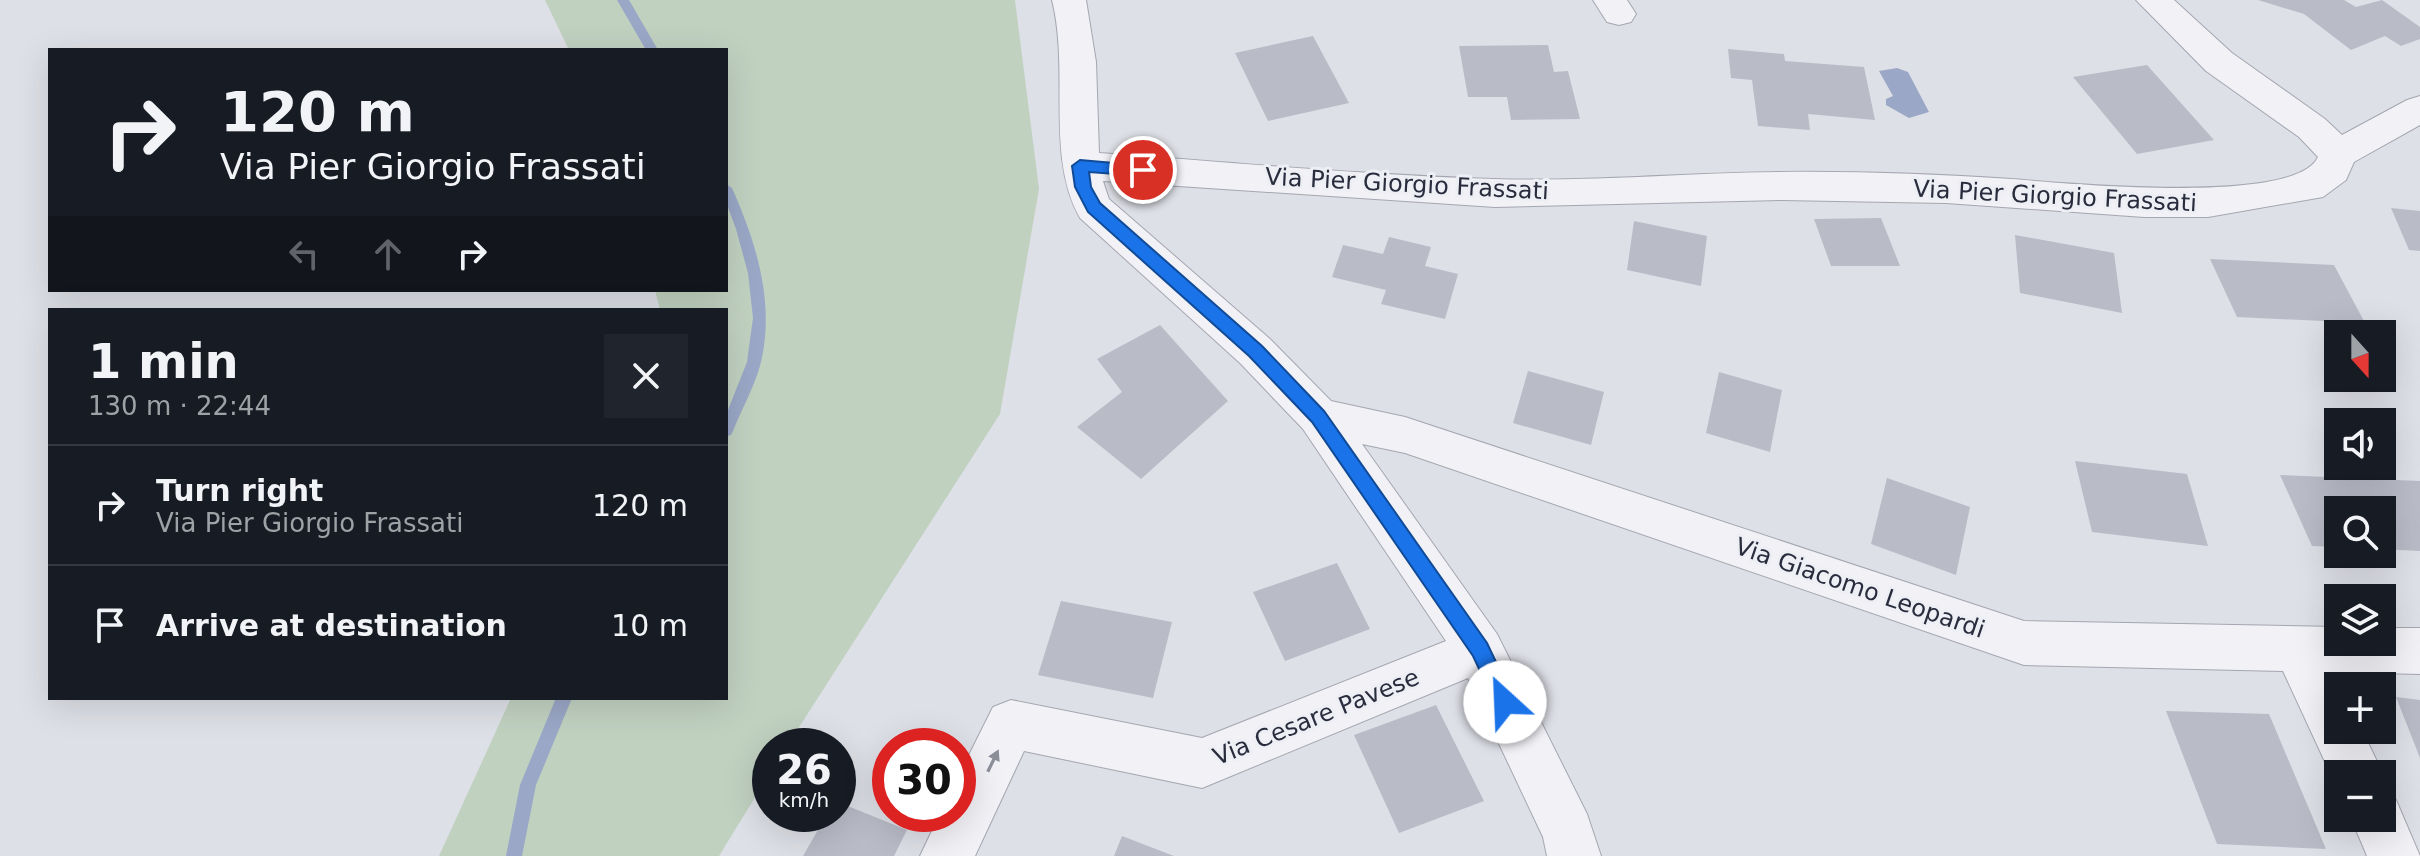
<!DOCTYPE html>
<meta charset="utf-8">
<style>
body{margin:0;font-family:"DejaVu Sans",sans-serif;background:#20242c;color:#f1f3f6;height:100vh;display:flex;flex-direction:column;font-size:30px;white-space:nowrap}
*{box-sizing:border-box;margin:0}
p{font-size:26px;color:#9ea1a6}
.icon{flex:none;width:44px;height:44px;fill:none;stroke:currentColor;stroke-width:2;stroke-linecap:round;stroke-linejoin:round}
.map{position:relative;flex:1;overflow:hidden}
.panel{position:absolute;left:48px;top:308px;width:680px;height:392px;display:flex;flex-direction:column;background:#171b24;border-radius:0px;box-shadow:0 8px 32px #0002}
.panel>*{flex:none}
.hud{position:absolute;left:48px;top:48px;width:680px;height:244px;border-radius:0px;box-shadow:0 8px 32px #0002;background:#171b24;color:#f1f3f6;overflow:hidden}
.needle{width:52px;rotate:159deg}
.controls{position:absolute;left:2324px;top:320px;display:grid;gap:16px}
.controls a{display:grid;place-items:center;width:72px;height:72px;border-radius:0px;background:#171b24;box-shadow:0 8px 32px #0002;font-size:40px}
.speed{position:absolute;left:752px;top:728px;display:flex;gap:16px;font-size:40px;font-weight:700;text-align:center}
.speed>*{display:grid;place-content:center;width:104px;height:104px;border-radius:50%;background:#171b24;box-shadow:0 8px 32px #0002;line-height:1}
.speed small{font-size:20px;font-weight:400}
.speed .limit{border:12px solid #d22;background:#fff;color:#111}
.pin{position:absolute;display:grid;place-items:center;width:68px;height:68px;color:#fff;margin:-34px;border:4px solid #fff;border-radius:50%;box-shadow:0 2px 8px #0007}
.me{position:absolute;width:88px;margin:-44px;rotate:335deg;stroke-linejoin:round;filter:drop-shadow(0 0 6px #0008)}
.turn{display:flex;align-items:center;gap:28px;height:168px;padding:0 40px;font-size:36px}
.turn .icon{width:104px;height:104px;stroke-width:2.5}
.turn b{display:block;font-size:56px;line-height:68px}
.lanes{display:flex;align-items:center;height:76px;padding:0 40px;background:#0003;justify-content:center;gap:40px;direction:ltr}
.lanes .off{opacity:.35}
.round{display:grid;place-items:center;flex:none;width:84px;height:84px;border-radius:0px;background:#20242c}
.headline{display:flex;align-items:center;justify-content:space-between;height:136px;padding:0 40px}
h1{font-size:48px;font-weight:800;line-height:60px}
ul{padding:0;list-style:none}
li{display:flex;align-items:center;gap:24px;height:120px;padding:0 40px;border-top:2px solid #363941}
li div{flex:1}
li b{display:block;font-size:30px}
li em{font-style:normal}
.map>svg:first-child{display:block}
.green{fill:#c1d1c0}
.water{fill:#9aa7c6}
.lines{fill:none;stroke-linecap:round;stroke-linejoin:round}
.stream{fill:#9aa7c6;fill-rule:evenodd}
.building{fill:#b9bbc7}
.minor-casing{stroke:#a4a6b1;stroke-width:2}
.minor{fill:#f1f1f6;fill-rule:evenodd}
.oneway{fill:#8c8e9a}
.route{fill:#1a73e8;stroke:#114b97;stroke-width:2}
.labels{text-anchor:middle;stroke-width:6;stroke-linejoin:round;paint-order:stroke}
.street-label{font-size:24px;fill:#282c3d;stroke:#eeeff5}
</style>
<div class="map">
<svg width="2420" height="856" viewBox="0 0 2420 856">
<rect width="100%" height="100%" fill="#dee0e7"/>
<!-- green -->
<path class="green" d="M545,0H1015L1039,189L1000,414L787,746H770V773L719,856H439L511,698H726V310H660L655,290H726V50H569Z"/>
<!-- water -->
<path class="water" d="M1897,68L1908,72L1929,112L1909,118L1886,105V99L1893,96L1879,71Z"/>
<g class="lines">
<!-- stream -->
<g class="stream">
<path d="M617,0H629L658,50H646Z"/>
<path d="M726,184L732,188C756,242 775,302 761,362C755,386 742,408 733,431L731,435L726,437V415L747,362L753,318L748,273L736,229L726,202Z"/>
<path d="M556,698H572L536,785L522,856H506L520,785Z"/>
</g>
</g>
<!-- building -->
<g class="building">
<path d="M2258,0H2344L2356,7L2382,0L2420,27V39L2401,46L2385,36L2351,50L2304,14Z"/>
<path d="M1313,36L1349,103L1268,121L1235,53Z"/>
<path d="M1548,45L1554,72L1568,71L1580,119L1511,120L1507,97H1468L1459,46Z"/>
<path d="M1728,49L1784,54L1785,61L1864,67L1875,120L1808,114L1810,130L1758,126L1752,80L1731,78Z"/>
<path d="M2147,65L2214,140L2137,154L2073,77Z"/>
<path d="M2391,208L2420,211V251L2409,250Z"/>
<path d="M1881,218L1900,266H1831L1814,219Z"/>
<path d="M1634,221L1707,236L1701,286L1627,270Z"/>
<path d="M2015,235L2114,253L2122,313L2020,293Z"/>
<path d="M1389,237L1431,247L1425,266L1458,274L1445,319L1381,304L1386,290L1332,277L1343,245L1383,254Z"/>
<path d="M2210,259L2334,265L2365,323L2237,317Z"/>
<path d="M1160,325L1228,401L1141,479L1077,427L1122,392L1097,359Z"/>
<path d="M1528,371L1604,392L1591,445L1513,423Z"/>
<path d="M1719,372L1782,390L1770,452L1706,433Z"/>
<path d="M2075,461L2187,474L2208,546L2092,532Z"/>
<path d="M2280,475L2420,481V551L2382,549V510H2338V547L2312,546Z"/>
<path d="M1887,478L1970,507L1956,575L1871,544Z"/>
<path d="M1337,563L1370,629L1285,661L1253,592Z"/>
<path d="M1061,601L1172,622L1153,698L1038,675Z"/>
<path d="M2396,697L2420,700V758Z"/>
<path d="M1436,705L1484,801L1399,833L1354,735Z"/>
<path d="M2166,711L2269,714L2326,849L2217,844Z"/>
<path d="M838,802L907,830L894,856H803L827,814H838Z"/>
<path d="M1122,836L1174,856H1114Z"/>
</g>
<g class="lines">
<defs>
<g id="minor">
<path d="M1052,0H1086L1096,62L1099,153C1230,162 1362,175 1494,179C1588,182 1683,173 1778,172C1856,171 1934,174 2012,179C2062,183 2296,206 2318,157L2299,137L2206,71L2136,0H2174L2232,53L2325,119L2342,135L2407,100L2420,96V125L2354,162L2346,180L2323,197L2208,217H2144L1946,203L1781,200L1495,207L1103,181L1109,199L1270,339L1331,401L1405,417L2024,621L2338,627V642H2382V628H2420V674L2334,672L2341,686H2338V730H2362L2383,774L2382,776L2338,774V790L2283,671L2024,665L1405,453L1362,444L1497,634L1587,814L1601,856H1547L1543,837L1468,678L1202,788L1024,751L975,856H920L940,814H958V777L993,707L1011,700L1202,738L1446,641L1303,429L1240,363L1080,218C1045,156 1070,72 1052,0Z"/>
<path d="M1593,0H1627L1636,14L1631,22L1619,25L1607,22Z"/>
<path d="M2382,794L2396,800L2420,856H2367L2351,818H2382Z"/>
</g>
</defs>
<!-- minor casing -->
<use href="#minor" class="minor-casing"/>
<!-- minor -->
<use href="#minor" class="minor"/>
</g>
<!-- one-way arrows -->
<defs><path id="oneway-solid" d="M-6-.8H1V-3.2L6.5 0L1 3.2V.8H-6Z" transform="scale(2)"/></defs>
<use class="oneway" href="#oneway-solid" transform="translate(993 761) rotate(-64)"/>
<!-- route -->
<path class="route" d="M1080,160L1148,166L1151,170L1143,176L1089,172L1091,187L1100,203L1262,346L1324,411L1487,643L1515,702L1512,709L1505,712L1498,709L1473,656L1312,422L1249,356L1088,212L1075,187L1072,166Z"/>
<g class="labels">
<!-- street labels -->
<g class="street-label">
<text transform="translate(1407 184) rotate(3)" y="8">Via Pier Giorgio Frassati</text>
<text transform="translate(2055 196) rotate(3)" y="8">Via Pier Giorgio Frassati</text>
<text transform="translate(1860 588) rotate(19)" y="8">Via Giacomo Leopardi</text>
<text transform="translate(1316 717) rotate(-22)" y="8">Via Cesare Pavese</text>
</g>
</g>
</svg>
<div class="controls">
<a><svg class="needle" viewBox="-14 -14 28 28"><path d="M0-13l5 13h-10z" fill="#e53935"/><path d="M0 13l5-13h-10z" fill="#9ea1a6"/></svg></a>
<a><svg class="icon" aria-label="sound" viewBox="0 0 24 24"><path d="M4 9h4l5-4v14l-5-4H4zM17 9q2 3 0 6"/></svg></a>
<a><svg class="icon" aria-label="search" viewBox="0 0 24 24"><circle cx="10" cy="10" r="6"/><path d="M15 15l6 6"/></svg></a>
<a><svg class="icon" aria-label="layers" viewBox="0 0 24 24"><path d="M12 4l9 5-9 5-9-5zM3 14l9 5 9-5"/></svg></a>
<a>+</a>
<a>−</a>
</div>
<div class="speed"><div>26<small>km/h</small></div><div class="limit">30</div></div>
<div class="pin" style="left:1143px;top:170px;background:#d93025"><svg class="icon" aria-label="arrive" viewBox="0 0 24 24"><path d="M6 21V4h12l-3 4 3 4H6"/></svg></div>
<svg class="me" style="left:1505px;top:702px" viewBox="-20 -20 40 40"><circle r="19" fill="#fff"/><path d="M0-13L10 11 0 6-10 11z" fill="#1a73e8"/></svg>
<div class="hud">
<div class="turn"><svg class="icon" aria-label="right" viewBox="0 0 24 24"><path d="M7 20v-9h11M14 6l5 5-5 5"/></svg><div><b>120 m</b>Via Pier Giorgio Frassati</div></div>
<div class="lanes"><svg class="icon off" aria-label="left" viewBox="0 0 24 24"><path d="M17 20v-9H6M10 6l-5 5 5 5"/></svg><svg class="icon off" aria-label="ahead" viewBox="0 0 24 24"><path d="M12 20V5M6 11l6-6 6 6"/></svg><svg class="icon" aria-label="right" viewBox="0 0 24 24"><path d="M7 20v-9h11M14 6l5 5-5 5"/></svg></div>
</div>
<section class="panel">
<div class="headline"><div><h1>1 min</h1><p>130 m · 22:44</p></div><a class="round"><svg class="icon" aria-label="close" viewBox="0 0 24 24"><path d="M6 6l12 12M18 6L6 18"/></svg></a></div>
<ul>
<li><svg class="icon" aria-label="right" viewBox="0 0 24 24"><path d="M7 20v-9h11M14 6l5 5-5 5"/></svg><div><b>Turn right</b><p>Via Pier Giorgio Frassati</p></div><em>120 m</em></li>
<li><svg class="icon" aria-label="arrive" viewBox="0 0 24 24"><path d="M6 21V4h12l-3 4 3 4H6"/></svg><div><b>Arrive at destination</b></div><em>10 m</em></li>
</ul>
</section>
</div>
